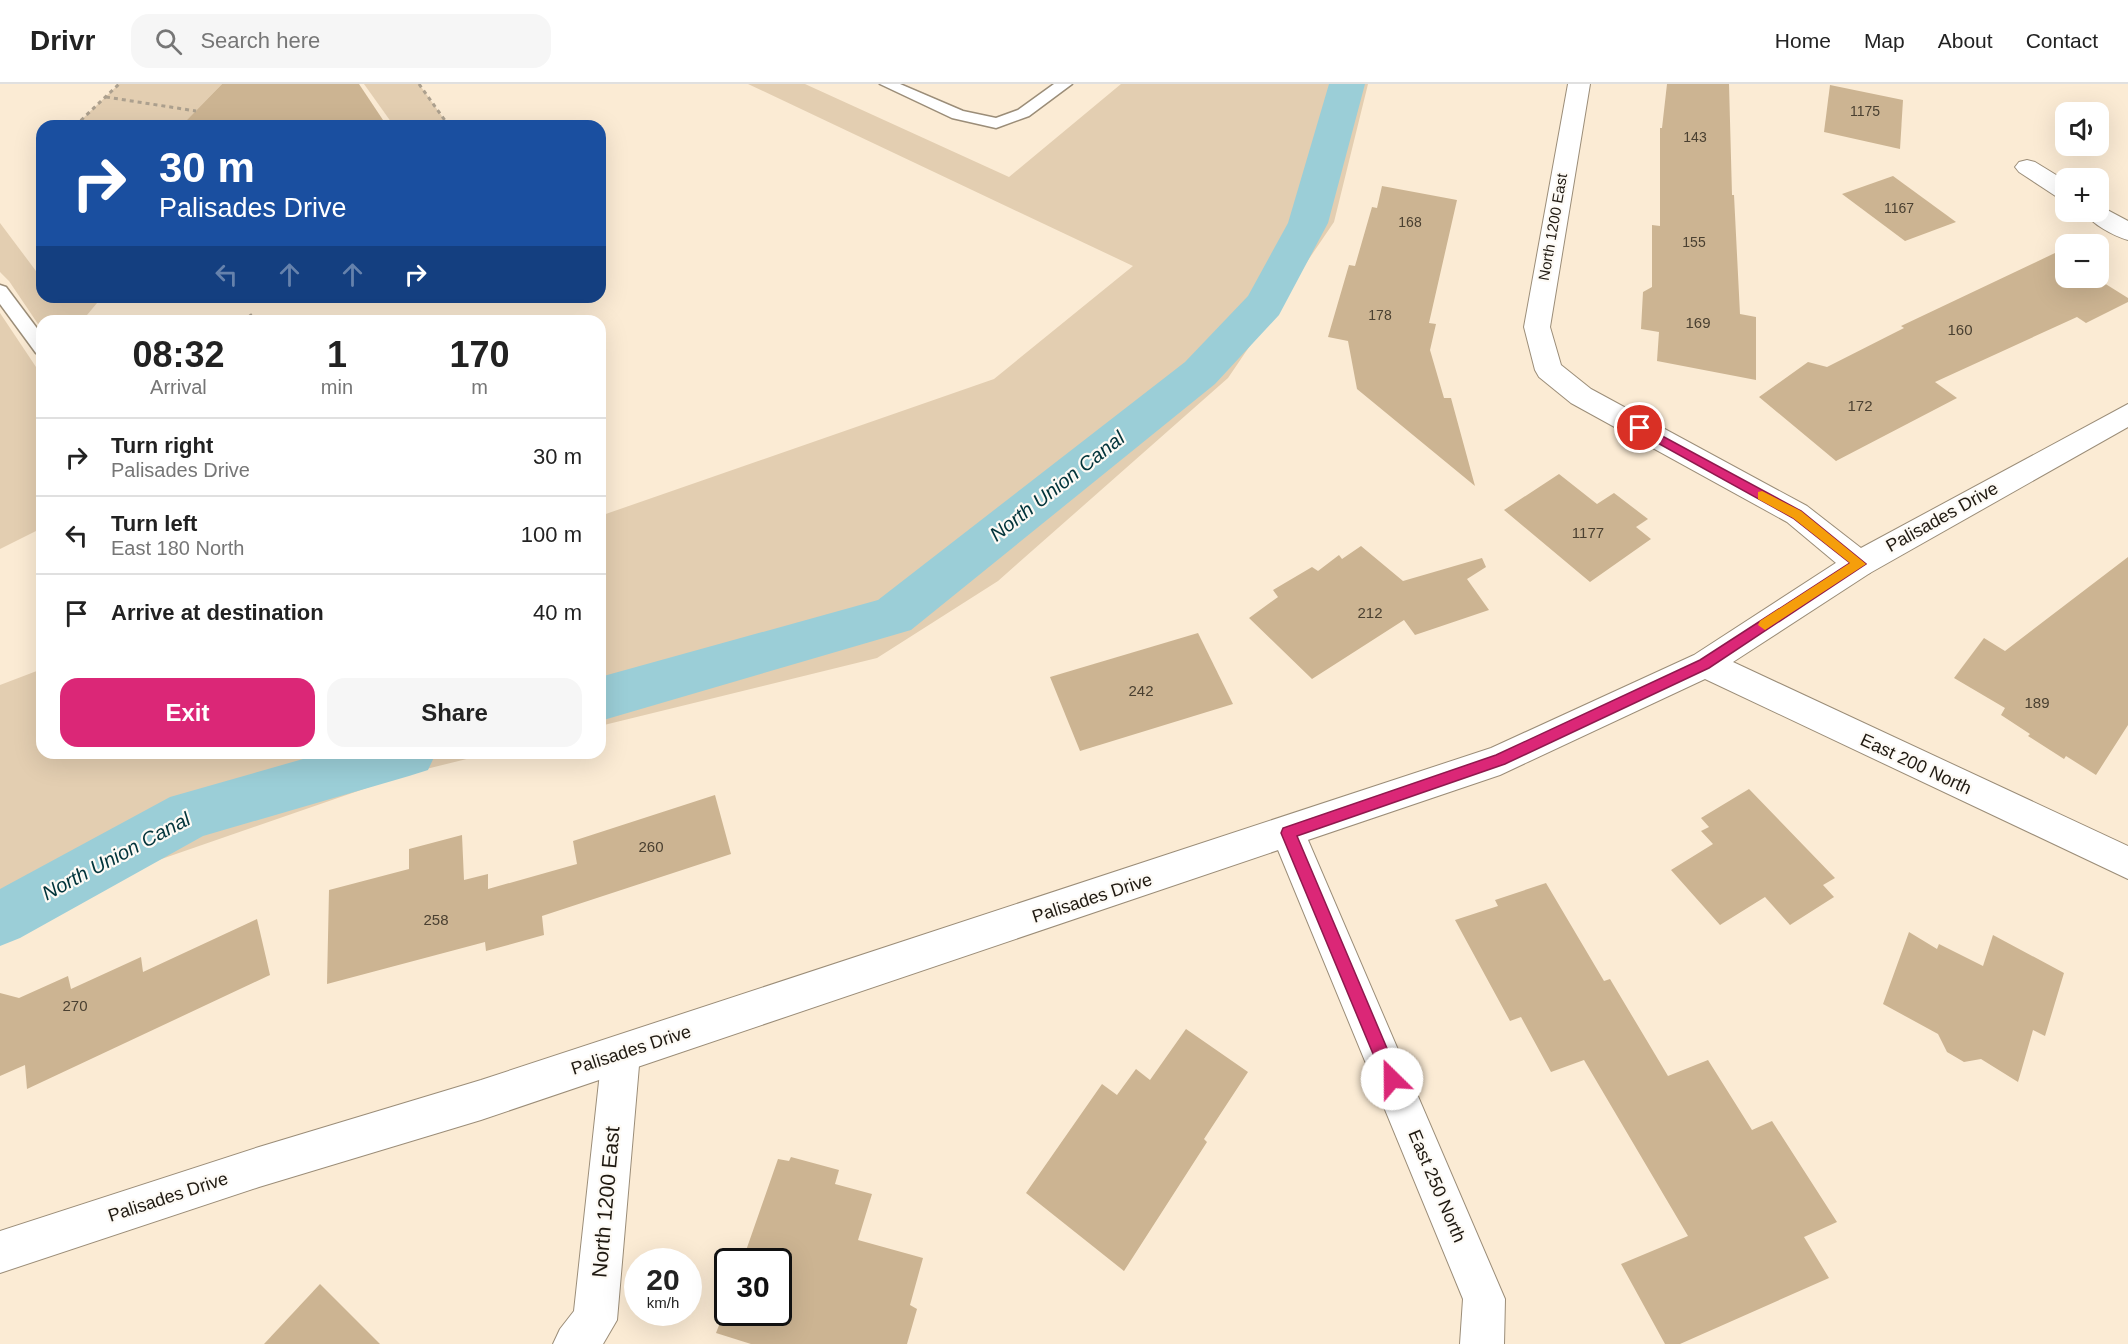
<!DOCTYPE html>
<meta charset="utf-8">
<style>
body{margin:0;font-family:Helvetica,sans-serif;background:#f6f6f6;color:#222;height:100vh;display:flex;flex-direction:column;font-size:22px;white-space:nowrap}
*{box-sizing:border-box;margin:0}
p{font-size:20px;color:#767676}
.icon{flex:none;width:33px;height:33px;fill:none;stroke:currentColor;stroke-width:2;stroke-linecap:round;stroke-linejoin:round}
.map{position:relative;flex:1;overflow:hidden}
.panel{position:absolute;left:36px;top:231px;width:570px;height:444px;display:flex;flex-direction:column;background:#fff;border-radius:18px;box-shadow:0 6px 24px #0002}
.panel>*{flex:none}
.banner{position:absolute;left:36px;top:36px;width:570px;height:183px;border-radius:18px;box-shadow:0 6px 24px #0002;background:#1a4fa0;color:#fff;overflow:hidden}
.controls{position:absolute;left:2055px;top:18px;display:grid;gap:12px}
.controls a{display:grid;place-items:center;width:54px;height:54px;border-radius:12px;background:#fff;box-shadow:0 6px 24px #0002;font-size:30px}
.speed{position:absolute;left:624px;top:1164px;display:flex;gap:12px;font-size:30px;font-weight:700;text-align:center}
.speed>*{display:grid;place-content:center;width:78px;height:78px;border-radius:50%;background:#fff;box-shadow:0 6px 24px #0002;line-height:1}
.speed small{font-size:15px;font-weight:400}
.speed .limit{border:3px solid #111;border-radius:9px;background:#fff;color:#111}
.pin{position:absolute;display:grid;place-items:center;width:51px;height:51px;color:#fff;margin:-26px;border:3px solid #fff;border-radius:50%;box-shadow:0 2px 6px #0007}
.me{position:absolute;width:66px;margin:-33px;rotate:337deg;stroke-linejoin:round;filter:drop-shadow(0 0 4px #0008)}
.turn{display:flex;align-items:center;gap:21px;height:126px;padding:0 24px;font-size:27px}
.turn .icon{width:78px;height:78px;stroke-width:2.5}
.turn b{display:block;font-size:42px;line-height:51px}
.lanes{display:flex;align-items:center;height:57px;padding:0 24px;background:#0003;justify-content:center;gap:30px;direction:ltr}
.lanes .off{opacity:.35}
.eta{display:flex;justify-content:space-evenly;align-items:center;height:102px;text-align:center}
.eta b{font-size:36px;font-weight:700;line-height:42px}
.primary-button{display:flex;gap:12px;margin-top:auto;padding:12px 24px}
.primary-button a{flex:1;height:69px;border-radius:18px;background:#db2777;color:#fff;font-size:24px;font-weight:700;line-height:69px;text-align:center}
.primary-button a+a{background:#f6f6f6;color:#222}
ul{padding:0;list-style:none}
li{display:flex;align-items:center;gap:18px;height:78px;padding:0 24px;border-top:2px solid #e0e0e0}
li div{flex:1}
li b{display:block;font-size:22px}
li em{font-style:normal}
header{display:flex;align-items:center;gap:36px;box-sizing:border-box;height:84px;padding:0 30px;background:#fff;border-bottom:2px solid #e0e0e0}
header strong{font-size:28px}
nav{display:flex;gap:33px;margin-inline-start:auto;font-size:21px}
.search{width:420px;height:54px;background:#f6f6f6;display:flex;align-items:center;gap:15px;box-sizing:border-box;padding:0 21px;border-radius:18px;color:#767676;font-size:22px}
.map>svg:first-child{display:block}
.green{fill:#e3ceb1}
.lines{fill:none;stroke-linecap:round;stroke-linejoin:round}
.canal{fill:#9bced7;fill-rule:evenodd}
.building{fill:#ccb492}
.service-casing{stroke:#9b8d78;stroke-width:3}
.minor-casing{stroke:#9b8d78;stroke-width:2}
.tertiary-casing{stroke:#9b8d78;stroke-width:2}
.path{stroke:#aca08e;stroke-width:3;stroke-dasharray:4 4;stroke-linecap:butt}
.service{fill:#fff;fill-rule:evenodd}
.minor{fill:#fff;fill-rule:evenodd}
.tertiary{fill:#fff;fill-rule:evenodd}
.route{fill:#db2777;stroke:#8e194d;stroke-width:1.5}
.slow{fill:#f59e0b}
.labels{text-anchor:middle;stroke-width:4.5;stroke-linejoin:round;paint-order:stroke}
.far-number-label{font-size:14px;fill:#4a4031}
.far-street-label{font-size:15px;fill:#1f1911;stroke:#fdfaf5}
.number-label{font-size:15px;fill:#4a4031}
.street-label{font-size:18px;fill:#1f1911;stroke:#fdfaf5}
.water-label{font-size:20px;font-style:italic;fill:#00333a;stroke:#fdfaf5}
.near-street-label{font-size:21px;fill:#1f1911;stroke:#fdfaf5}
</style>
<header>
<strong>Drivr</strong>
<div class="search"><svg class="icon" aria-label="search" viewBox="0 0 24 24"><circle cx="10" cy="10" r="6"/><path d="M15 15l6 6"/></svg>Search here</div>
<nav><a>Home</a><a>Map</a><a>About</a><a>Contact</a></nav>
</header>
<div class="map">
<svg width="2128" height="1260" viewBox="0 0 2128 1260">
<rect width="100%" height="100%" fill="#fbebd4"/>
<!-- green -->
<g class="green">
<path d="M119,0H222L181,42H75Z"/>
<path d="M364,0H419L449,42H394Z"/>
<path d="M748,0H805L1009,93L1121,0H1368L1334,138L1228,294L998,497L877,574L600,642V432L994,295L1133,182Z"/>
<path d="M0,139L42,195V213H102L82,237H42V246L9,197L0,188Z"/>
<path d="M0,229L42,292V444L0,465Z"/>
<path d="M42,585V669H491L410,689L0,831V601Z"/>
</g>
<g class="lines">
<!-- canal -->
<g class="canal">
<path d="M1329,0H1365L1328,139L1279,231L1215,300L911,546L600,637V593L878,516L1185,278L1248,212L1288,139Z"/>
<path d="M324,669H436L428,686L409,692L203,752L20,854L0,862V805L170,713Z"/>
</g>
</g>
<!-- building -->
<g class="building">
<path d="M222,0H359L387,42H181Z"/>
<path d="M1667,0H1729L1732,111H1734L1740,230L1756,233V296L1657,277L1659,248L1641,245L1643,208L1652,203V141L1660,142V44H1662Z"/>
<path d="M1830,1L1903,16L1900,65L1824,48Z"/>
<path d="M1893,92L1956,138L1905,157L1842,110Z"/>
<path d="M1382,102L1457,116L1429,239L1436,240L1430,266L1444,314H1451L1475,402L1357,305L1348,257L1328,253L1349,181L1355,182L1372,123L1377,124Z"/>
<path d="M2055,169L2066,176V194H2096L2128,214V218L2086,239L2077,233L1935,298L1957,314L1836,377L1759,313L1808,278L1827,283L1904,244L1901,242Z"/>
<path d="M1559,390L1597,420L1614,409L1648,435L1636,443L1651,455L1590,498L1504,426Z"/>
<path d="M1361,462L1403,497L1482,474L1486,483L1467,495L1489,526L1415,551L1404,536L1312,595L1249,534L1278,513L1273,506L1312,483L1318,487L1339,471L1342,475Z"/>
<path d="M2128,473V641L2096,691L2066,672L2064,675L2028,652L2030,650L2001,631L2005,624L1954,594L1984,554L2005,567Z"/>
<path d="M1198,549L1233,620L1080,667L1050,593Z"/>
<path d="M1749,705L1835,794L1823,801L1834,813L1790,841L1765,813L1720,841L1671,786L1713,760L1701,747L1709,743L1701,734Z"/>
<path d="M715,711L731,770L542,832L544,851L486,867L485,858L327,900L329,806L409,785V765L462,751L464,796L488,790V805L577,780L573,757Z"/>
<path d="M1546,799L1604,897L1610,895L1668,992L1708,976L1752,1046L1772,1037L1837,1138L1804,1153L1829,1194L1680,1260H1665L1621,1180L1688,1152L1584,976L1551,988L1521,933L1510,937L1455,836L1498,822L1495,816Z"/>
<path d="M257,835L270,891L27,1005L25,981L0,992V909L19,914L68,892L71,905L141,873L143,888Z"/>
<path d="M1909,848L1937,865L1939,860L1983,882L1993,851L2064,889L2045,952L2033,946L2018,998L1981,975L1964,978L1947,968L1938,950L1883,920Z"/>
<path d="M1186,945L1248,988L1204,1055L1207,1058L1124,1187L1026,1109L1102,1000L1117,1011L1136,985L1150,996Z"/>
<path d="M791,1073L839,1086L835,1100L872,1110L858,1156L923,1174L910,1221L917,1225L907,1260H751L716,1249L728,1218V1228H778V1178H742L778,1075L789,1077Z"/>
<path d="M320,1200L380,1260H264Z"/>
</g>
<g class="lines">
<defs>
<g id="service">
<path d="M880,0H900L963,27L996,34L1018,26L1054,0H1072L1029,32L996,44L952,34Z"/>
<path d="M0,201L6,203L42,251V270L36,269L0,220Z"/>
</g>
<g id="minor">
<path d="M1568,0H1590L1550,243L1561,281L1591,305L1807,422L1870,471L1874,480L1870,489L1859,492L1848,489L1787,438L1571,319L1539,293L1535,286L1524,243Z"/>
<path d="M2027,76L2035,78L2066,97V116L2057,113L2019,88L2015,83L2019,78Z"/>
<path d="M2098,121L2128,137V156C2114,152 2091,140 2085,128H2098Z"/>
<path d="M1288,733L1300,738L1305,749L1505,1215L1504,1260H1460L1463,1215L1271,749L1276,738Z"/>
<path d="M621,951L635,956L640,970L617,1236L603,1260H553L560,1245L574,1227L602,970L607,956Z"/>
</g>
<path id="tertiary" d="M2128,320V343L1870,489L1733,578L2128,762V795L1705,595L1500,691L481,1036L259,1103L0,1189V1147L259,1063L481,996L1491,664L1694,571L1848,471Z"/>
</defs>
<!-- service casing -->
<use href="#service" class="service-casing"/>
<!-- minor casing -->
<use href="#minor" class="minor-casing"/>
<!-- tertiary casing -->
<use href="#tertiary" class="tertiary-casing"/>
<!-- path -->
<g class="path">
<path d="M419,0L449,42"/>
<path d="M106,13L196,27"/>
<path d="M75,42L119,0"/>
<path d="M250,230L255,237"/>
</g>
<!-- service -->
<use href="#service" class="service"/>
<!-- minor -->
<use href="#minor" class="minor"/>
<!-- tertiary -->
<use href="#tertiary" class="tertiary"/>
</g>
<!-- route -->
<path class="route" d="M1640,340L1801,427L1866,480L1709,584L1505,680L1297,752L1400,995L1397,1001L1392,1003L1386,1001L1281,749L1283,744L1496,671L1700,576L1850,479L1793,434L1636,347V341Z"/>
<!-- slow -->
<path class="slow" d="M1762,407L1801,427L1866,480L1765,546L1758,541L1760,537L1850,479L1793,434L1758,415V408Z"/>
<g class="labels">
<!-- far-number labels -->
<g class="far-number-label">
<text x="1865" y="32">1175</text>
<text x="1695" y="58">143</text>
<text x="1899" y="129">1167</text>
<text x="1410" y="143">168</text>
<text x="1694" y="163">155</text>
<text x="1380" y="236">178</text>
</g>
<!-- far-street labels -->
<g class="far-street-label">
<text transform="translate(1553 143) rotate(-80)" y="5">North 1200 East</text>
</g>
<!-- number labels -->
<g class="number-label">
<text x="1698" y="244">169</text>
<text x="1960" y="251">160</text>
<text x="1860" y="327">172</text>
<text x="1588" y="454">1177</text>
<text x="1370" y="534">212</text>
<text x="1141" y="612">242</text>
<text x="2037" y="624">189</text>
<text x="651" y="768">260</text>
<text x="436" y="841">258</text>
<text x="75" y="927">270</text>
</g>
<!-- street labels -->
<g class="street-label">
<text transform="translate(1942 433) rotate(-29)" y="6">Palisades Drive</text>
<text transform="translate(1916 680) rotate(25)" y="6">East 200 North</text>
<text transform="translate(1092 814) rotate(-18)" y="6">Palisades Drive</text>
<text transform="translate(631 966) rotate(-18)" y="6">Palisades Drive</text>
<text transform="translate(1437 1102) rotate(67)" y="6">East 250 North</text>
<text transform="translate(168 1113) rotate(-18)" y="6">Palisades Drive</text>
</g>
<!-- water labels -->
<g class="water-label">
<text transform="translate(1057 402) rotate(-38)" y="7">North Union Canal</text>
<text transform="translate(116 772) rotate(-28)" y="7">North Union Canal</text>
</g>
<!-- near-street labels -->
<g class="near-street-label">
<text transform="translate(606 1118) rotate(-85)" y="7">North 1200 East</text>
</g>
</g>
</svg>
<div class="controls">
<a><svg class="icon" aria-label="sound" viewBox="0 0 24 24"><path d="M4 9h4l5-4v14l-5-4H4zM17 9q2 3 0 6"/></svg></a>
<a>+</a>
<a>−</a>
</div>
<div class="speed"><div>20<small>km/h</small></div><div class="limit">30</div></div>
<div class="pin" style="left:1640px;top:344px;background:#d93025"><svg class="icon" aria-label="arrive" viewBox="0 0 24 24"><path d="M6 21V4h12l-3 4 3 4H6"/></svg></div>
<svg class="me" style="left:1392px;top:995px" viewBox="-20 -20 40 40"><circle r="19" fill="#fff"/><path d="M0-13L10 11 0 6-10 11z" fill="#db2777"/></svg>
<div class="banner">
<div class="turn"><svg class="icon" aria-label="right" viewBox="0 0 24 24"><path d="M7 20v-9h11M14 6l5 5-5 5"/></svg><div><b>30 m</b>Palisades Drive</div></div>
<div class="lanes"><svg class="icon off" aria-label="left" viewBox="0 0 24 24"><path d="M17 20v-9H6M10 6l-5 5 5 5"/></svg><svg class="icon off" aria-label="ahead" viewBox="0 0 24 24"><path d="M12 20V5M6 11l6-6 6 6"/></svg><svg class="icon off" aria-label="ahead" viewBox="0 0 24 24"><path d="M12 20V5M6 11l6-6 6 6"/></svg><svg class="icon" aria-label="right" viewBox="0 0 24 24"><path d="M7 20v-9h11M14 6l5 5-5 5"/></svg></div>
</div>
<section class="panel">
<div class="eta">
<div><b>08:32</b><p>Arrival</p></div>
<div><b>1</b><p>min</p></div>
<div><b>170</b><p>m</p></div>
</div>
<ul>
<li><svg class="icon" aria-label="right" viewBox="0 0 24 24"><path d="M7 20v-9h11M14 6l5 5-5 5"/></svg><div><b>Turn right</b><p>Palisades Drive</p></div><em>30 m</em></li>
<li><svg class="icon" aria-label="left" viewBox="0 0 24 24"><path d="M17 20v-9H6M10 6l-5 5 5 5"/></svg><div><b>Turn left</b><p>East 180 North</p></div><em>100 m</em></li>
<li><svg class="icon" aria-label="arrive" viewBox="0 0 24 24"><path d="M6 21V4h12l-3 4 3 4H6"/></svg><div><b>Arrive at destination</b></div><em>40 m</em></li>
</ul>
<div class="primary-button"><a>Exit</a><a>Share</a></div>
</section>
</div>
